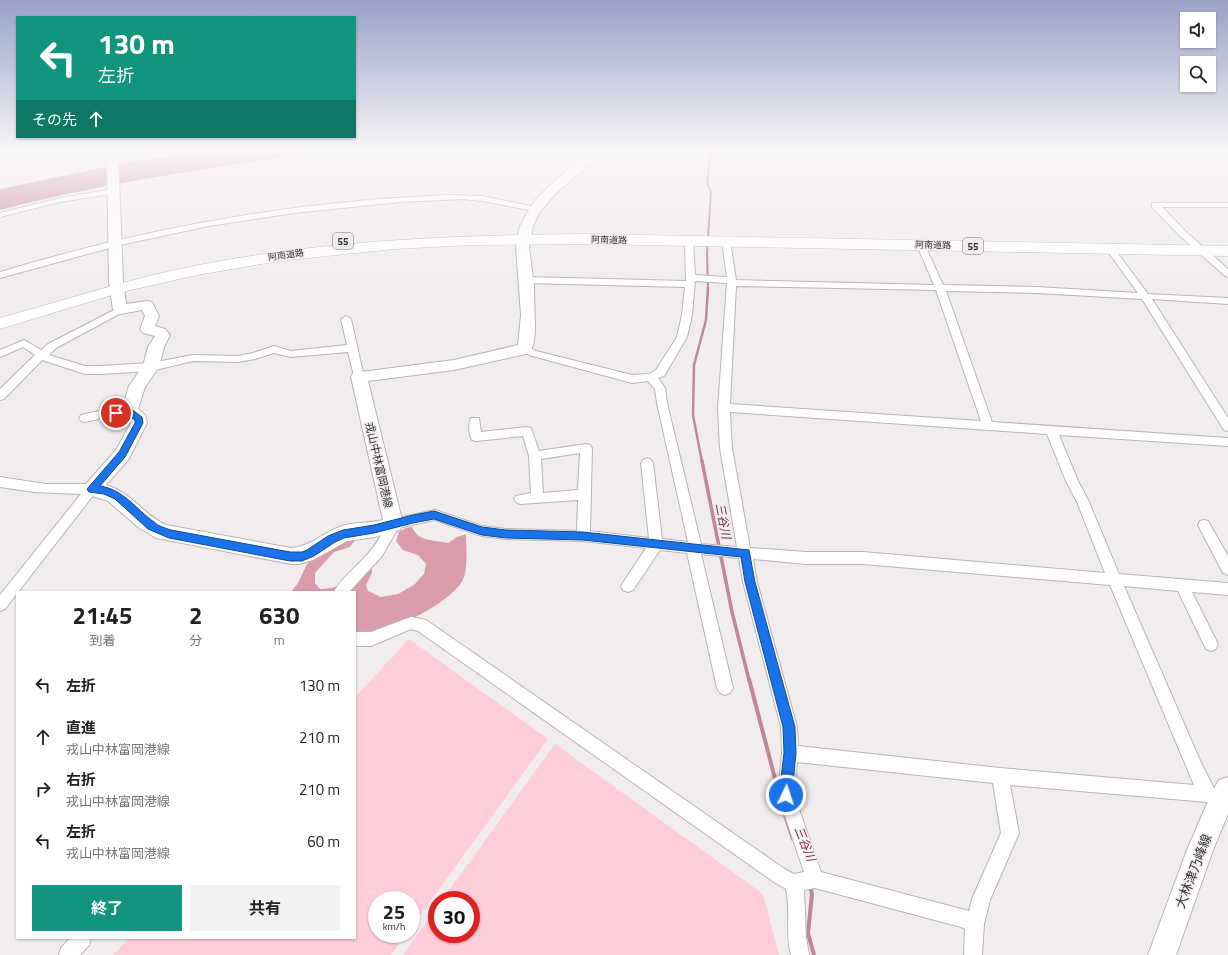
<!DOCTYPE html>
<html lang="ja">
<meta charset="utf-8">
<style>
body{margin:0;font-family:"Titillium Web","Noto Sans JP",sans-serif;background:#f2f2f2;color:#222;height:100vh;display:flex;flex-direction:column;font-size:15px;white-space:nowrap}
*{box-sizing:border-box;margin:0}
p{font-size:13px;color:#767676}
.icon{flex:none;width:22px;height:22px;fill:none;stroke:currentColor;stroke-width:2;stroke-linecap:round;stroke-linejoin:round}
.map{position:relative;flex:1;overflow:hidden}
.details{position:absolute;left:16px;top:591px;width:340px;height:348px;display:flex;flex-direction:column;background:#fff;border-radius:0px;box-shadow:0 1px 3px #0004}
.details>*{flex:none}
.top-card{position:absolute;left:16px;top:16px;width:340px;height:122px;border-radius:0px;box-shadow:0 1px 3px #0004;background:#12957f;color:#fff;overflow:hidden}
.buttons{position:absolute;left:1180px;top:12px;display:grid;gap:8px}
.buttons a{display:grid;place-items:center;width:36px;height:36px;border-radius:0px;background:#fff;box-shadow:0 1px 3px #0004;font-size:20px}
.speed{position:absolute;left:368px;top:891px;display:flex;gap:8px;font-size:20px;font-weight:700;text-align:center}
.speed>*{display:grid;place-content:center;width:52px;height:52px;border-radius:50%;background:#fff;box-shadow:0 1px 3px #0004;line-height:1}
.speed small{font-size:10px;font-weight:400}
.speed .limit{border:6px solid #d22;background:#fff;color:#111}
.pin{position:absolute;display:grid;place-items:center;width:34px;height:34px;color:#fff;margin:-17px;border:2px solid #fff;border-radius:50%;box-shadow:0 1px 4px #0007}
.me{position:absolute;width:44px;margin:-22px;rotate:4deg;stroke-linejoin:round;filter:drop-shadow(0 0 3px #0008)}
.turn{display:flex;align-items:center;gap:14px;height:84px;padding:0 16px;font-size:18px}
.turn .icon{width:52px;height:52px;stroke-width:2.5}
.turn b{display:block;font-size:28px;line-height:34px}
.then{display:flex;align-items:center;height:38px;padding:0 16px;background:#0003;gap:8px;font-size:15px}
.eta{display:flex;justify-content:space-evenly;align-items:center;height:68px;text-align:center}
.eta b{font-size:24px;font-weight:700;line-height:28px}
.action{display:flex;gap:8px;margin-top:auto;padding:8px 16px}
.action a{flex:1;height:46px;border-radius:0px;background:#12957f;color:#fff;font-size:16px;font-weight:700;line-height:46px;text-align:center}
.action a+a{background:#f2f2f2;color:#222}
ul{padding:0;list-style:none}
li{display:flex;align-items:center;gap:12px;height:52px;padding:0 16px}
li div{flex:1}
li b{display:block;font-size:15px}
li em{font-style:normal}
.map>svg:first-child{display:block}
.green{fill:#fecdd9}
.forest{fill:#da9bab}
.water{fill:#c48696}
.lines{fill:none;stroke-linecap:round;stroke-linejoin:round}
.stream-far3{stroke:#c48696;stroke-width:2}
.stream-far2{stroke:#c48696;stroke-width:2.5}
.stream-far1{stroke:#c48696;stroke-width:3.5}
.stream{stroke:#c48696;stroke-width:4}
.minor-casing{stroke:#b8b4b5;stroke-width:2}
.secondary-casing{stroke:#b8b4b5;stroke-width:2}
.trunk-casing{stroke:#b8b4b5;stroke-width:1}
.minor{fill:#fff;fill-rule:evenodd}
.secondary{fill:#fff;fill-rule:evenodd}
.trunk{fill:#fff;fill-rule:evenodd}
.route{fill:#1a73e8;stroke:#114b97}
.labels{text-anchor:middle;stroke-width:3;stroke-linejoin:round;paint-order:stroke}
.far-street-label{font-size:9px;fill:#363535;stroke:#f1eced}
.shield{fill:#f1eced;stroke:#6e6c6c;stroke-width:1}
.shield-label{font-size:10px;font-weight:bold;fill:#363535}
.street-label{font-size:11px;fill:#363535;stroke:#f1eced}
.water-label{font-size:12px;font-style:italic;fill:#752a44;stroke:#f1eced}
.near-street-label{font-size:13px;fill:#363535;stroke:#f1eced}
</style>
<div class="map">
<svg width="1228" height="955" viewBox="0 0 1228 955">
<rect width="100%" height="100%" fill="#f1eced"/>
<!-- green -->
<g class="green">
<path d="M409,639L548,739L411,928V900H377V934H406L391,955H113L129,938H355V697Z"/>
<path d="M555,744L763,894L779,955H403L437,907V934H471V900H442Z"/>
</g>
<!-- forest -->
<path class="forest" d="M412,527C418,542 434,540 448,543L457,537L466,534C466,548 468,564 464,577C456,600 402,625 380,632C372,634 363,633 355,633V592H291L298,583L307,564L317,555L351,537L355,540L350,547L334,552L315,573V583L320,589C337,589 359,580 372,569V573L366,585L368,591L381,597L398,594L414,585L424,574L426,564L418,555L403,550L396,541L399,532L406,528Z"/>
<!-- water -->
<path class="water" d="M195,153H311C207,169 102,183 0,210V189L120,164Z"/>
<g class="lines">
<!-- stream-far3 -->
<path class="stream-far3" d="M708,289L707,253L711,192L707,182L711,153"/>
<!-- stream-far2 -->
<path class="stream-far2" d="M702,462L693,415L694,365L706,320L708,288"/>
<!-- stream-far1 -->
<path class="stream-far1" d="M702,461L732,612L749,680"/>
<!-- stream -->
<g class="stream">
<path d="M749,679L779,794"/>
<path d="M783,809L793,839"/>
<path d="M810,886L812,894L808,933L814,955"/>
</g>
<defs>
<g id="minor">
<path d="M163,153H182L178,155L112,164L108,162L112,160Z"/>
<path d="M113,189L117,191L116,193L60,202L0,217V213L60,198Z"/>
<path d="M448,195L482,196L535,207L539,209L535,211L482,201L464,199L400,202L294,213L209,226L124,244L0,278V272C145,228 296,201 448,195Z"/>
<path d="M1152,203H1228V207H1162L1185,231L1228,269V277L1225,276L1179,235L1152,207Z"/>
<path d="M689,238L693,241L695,275L727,277L722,241L726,238L730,241L736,280L934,285L917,245L921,242L925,245L943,285L1037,287L1138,293L1106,249L1110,246L1113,247L1148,294L1228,298V304L1152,299L1228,418V431L1224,430L1142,299L1037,293L946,291L992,422L1228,438V446L1059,435L1078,481L1089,502L1119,574L1228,583V595L1192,592L1218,644L1216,649L1211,651L1206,649L1178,591L1124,586L1202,765L1214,788L1220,791L1222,797L1220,803L1214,805L1207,802L1010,785L1019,833L990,900L984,924L982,955H964L965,929L961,927L815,888L804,890L806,937L809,955H791C785,933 791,910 786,889L774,882L418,631L411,629L371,646H355V632H371L411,617L426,620L786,870L794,874L804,872L778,795L782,753L781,727L743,582L739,558L701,554L733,688L730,693L725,695L720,693L717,688L687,553L660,550L633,590L628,592L623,590L621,586L646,548L583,541L506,539L482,536L435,520L398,528L382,556L349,592H334C341,578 355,568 365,557C376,546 382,534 389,520L393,519L435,510L482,526L506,529L577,531L578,500L520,504L516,502L514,499L516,496L531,493L529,456L523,436L476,441L472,440C469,435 468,423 471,418H479L481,432L527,427L531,428L539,451L586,444L590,445L592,448L590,531L649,538L641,463L643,460L647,458L651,460L653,463L662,539L688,542L657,403L655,389L648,381L632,383L529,355L520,349L525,346L536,351L632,375L649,374L656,370L677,337L682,315L685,287L527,283L522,280L527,277L686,281L685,241ZM695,281L727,283L718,408L720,448L737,547L701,544L667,403L665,388L658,378L664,376L687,337L692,315ZM736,286L936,290L981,421L730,404ZM730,412L1047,434L1066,481L1077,502L1105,573L863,552H806L750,548L732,448ZM580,453L578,490L543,493L541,459ZM753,559L806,564H863L1110,585L1194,785L1000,768L798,746L797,727L757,582ZM797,762L993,783L1001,833L972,899L969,911L821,872L794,795Z"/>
<path d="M120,307L125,310L123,312L56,348L49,355L85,366H100L151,363L193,355L238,356L253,353L274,346L291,351L347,345L341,319L346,316L351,319L364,377L363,380H355L348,352L291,357L274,353L255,359L238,362L193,361L151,371L100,374H85L42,360L4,399L0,400V389L35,355L23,347L0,357V350L24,340L41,350L48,344Z"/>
<path d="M131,408L135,409L137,412L135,415L108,417L85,422L81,421L79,418L81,415L108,409Z"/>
<path d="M0,477L46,484H92L96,486L98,489L5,609L0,611V595L81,494L34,492L0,487Z"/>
<path d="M1204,520L1208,521L1228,556V575L1223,573L1198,525L1200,521Z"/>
<path d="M70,938H91L89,945L80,955H59L61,948Z"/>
</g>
<g id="secondary">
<path d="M107,153H118L123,281L126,304L147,301L152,302L159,316L155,326L165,329L170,335L164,347L159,367L145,387L138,409L145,415L147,423L128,460L106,485C133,493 142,514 166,525L291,548C310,547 324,532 342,526C355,522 369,523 383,520L351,377L353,373L454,360L518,345L521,315L516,247L520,226L527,213L537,198L558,178L590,153H603L556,193L539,213L533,226L529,247L534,287L535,329L534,342L530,353L454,370L368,381L403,524L400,530L375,537L347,541L313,560L299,564H291L156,538L138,527L108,501L86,494L83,489L86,484L116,450L131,423L122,409L129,386L143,366L148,347L155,336L143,333L140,329L145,316L142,310L120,314L115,313L113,310L109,281Z"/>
<path d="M1228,777V814L1213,850L1176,955H1148L1187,850L1212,792L1219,780Z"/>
</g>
<path id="trunk" d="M587,234L1228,246V256L587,244L471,245L394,249L279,261L197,275L122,292L0,329V318C66,300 131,278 199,265C327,240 456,235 587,234Z"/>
</defs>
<!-- minor casing -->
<use href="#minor" class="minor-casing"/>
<!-- secondary casing -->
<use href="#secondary" class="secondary-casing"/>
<!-- trunk casing -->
<use href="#trunk" class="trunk-casing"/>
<!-- minor -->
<use href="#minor" class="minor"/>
<!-- secondary -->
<use href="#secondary" class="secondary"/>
<!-- trunk -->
<use href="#trunk" class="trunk"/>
</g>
<!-- sky -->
<linearGradient id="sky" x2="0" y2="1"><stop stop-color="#99a2c7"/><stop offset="0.53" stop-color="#f9f6f7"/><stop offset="1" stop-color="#f9f6f7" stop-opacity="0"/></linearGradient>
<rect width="1228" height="286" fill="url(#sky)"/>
<!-- route -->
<path class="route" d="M131,409L142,417L143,423L125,457L100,486C123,489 136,509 154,522C158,526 165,528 171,530L290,552H302L307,550L328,536L343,530L374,525L413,515L434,511L482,527L506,530L583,532L749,550L755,582L795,727L796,753L792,795L790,800L786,801L781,800L779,795L784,753L783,727L745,582L741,557L583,540L506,538L482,535L434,519L413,523L374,533L344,538L335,542L314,556L302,561H290L169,538L148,529L115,499L104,494L89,492L87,489L119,452L135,423V420L129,416H116L112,413L116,410Z"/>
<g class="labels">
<!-- far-street labels -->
<g class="far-street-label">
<text transform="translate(609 240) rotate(1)" y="3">阿南道路</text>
<text transform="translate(933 245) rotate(1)" y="3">阿南道路</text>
<text transform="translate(286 255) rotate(-8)" y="3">阿南道路</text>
</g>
<!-- shield labels -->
<g class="shield">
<rect x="333" y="233" width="20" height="16" rx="3"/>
<rect x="963" y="238" width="20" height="16" rx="3"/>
</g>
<g class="shield-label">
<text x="343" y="245">55</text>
<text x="973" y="250">55</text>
</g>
<!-- street labels -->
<g class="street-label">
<text transform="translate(379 465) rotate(77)" y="4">戎山中林富岡港線</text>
</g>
<!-- water labels -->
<g class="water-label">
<text transform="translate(723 521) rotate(79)" y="4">三谷川</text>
<text transform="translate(805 844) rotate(68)" y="4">三谷川</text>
</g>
<!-- near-street labels -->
<g class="near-street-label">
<text transform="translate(1193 871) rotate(-69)" y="5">大林津乃峰線</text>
</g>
</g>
</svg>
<div class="buttons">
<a><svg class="icon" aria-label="sound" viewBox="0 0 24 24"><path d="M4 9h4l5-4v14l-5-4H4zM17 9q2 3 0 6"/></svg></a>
<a><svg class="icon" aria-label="search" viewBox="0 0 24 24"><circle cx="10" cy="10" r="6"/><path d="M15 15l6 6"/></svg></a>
</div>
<div class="speed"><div>25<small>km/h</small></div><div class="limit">30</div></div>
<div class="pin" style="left:116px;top:413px;background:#d93025"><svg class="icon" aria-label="arrive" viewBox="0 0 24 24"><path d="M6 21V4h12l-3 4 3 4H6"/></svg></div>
<svg class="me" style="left:786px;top:795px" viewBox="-20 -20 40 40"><circle r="17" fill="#1a73e8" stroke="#fff" stroke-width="3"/><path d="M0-11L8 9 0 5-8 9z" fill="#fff"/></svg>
<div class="top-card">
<div class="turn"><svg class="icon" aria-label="left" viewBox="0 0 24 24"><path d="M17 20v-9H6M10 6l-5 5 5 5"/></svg><div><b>130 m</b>左折</div></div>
<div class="then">その先<svg class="icon" aria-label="ahead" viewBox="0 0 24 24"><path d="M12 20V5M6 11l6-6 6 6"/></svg></div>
</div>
<section class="details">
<div class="eta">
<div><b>21:45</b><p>到着</p></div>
<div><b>2</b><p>分</p></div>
<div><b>630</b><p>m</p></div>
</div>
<ul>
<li><svg class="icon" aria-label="left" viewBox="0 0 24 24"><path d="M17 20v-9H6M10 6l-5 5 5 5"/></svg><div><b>左折</b></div><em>130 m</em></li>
<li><svg class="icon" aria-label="ahead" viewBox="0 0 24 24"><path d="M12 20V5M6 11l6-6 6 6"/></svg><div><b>直進</b><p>戎山中林富岡港線</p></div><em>210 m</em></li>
<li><svg class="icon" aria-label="right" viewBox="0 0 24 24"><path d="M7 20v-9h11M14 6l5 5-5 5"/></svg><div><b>右折</b><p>戎山中林富岡港線</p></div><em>210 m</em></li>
<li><svg class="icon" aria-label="left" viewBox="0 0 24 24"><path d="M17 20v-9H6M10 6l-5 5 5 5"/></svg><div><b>左折</b><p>戎山中林富岡港線</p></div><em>60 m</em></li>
</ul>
<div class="action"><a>終了</a><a>共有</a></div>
</section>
</div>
